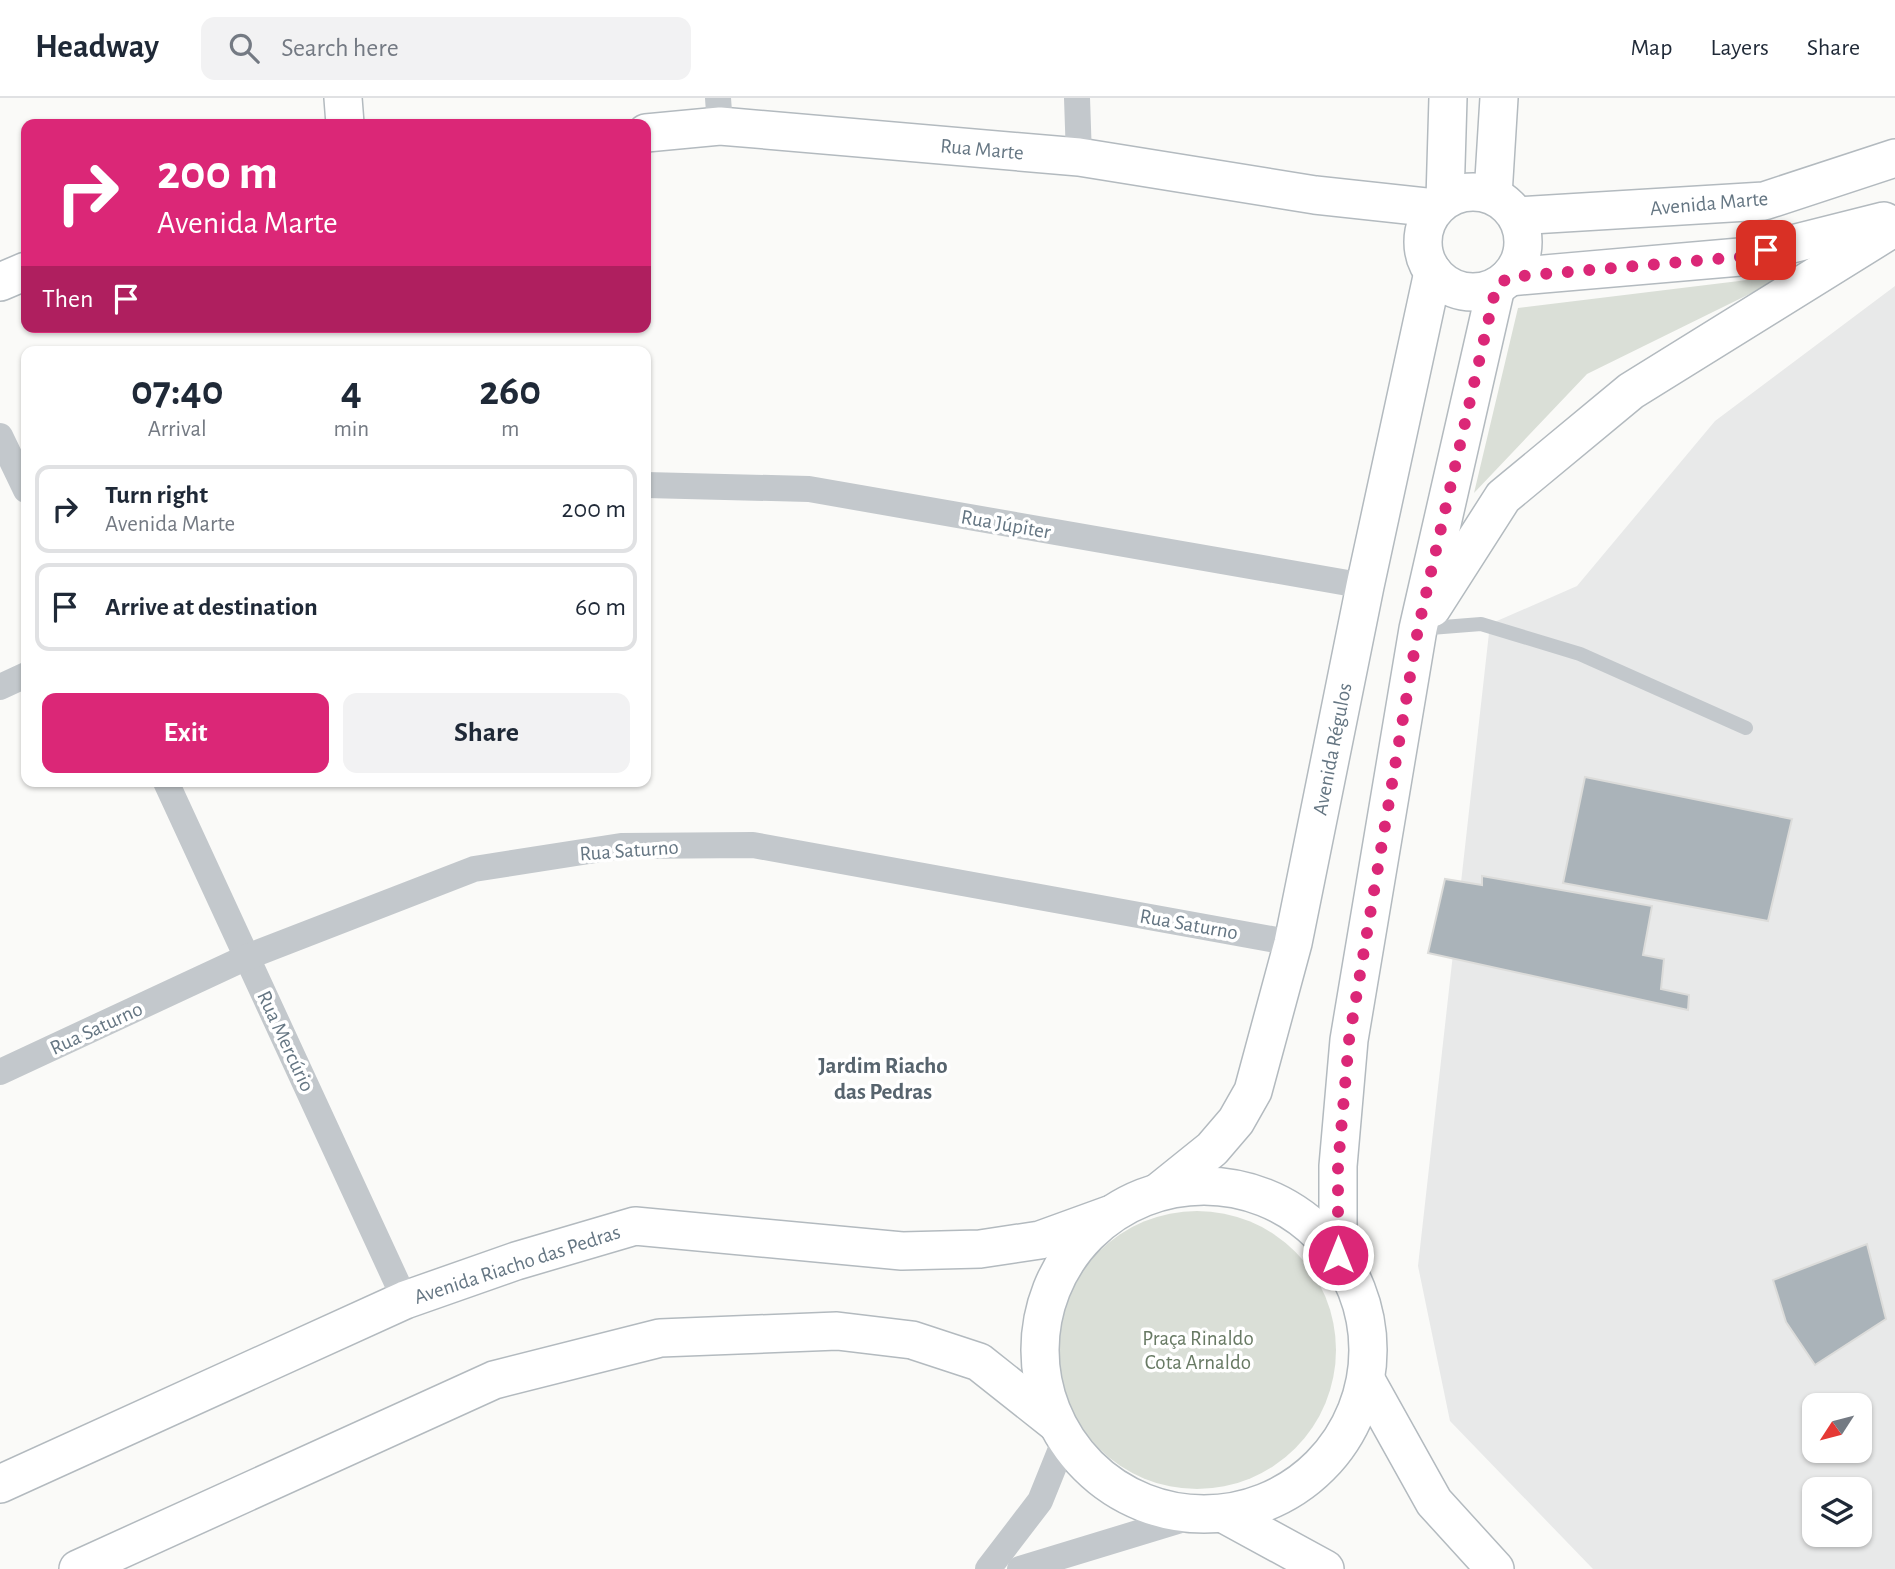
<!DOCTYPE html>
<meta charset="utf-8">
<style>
body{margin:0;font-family:"Alegreya Sans",sans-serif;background:#f2f2f3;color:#1f2937;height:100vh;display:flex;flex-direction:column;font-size:26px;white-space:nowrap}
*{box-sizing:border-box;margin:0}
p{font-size:23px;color:#747a83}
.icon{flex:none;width:38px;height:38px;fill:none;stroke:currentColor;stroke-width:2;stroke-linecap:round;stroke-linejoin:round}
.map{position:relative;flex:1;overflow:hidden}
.drawer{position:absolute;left:21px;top:248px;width:630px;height:441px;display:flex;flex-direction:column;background:#fff;border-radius:14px;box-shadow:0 2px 5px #0004}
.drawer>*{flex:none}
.banner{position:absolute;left:21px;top:21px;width:630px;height:214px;border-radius:14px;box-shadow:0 2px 5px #0004;background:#db2777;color:#fff;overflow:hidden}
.needle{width:46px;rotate:234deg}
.buttons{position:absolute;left:1802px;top:1295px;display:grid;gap:14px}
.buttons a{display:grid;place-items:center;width:70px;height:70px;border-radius:14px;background:#fff;box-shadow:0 2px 5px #0004;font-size:35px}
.pin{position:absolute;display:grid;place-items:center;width:60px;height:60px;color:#fff;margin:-30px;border-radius:14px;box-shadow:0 4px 10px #0006}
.me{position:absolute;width:77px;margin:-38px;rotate:0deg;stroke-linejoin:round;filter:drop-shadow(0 0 5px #0008)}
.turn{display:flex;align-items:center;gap:24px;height:147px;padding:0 21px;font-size:32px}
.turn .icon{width:91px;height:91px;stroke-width:2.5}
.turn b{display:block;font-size:49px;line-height:60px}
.then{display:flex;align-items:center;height:66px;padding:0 21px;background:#0003;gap:14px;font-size:26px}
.eta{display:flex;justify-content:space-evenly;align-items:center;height:119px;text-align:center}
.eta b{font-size:42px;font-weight:600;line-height:49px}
.button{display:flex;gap:14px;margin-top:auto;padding:14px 21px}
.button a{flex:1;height:80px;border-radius:14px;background:#db2777;color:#fff;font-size:28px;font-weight:600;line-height:80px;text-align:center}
.button a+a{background:#f2f2f3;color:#1f2937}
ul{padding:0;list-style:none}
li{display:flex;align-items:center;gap:21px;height:88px;margin:0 14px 10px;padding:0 7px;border:4px solid #e0e1e3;border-radius:14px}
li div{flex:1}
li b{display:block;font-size:26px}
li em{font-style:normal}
header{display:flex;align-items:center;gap:42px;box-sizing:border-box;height:98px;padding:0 35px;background:#fff;border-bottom:2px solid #e0e1e3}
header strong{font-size:33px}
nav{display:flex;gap:38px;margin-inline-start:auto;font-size:24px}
.search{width:490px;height:63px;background:#f2f2f3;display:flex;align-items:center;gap:18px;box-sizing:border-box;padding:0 24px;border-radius:14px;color:#747a83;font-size:26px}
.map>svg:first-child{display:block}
.built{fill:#e8e9e9;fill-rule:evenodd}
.green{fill:#dadfd7}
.building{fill:#aab3b9;stroke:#dcdcda;stroke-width:2}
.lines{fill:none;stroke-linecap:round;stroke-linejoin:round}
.secondary-casing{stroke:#b3babf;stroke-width:40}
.lane{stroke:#c3c8cc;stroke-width:14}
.street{stroke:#c3c8cc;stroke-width:26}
.secondary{stroke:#fff;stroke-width:37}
.route{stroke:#db2777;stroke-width:12;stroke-dasharray:0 21.6}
.labels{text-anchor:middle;stroke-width:7;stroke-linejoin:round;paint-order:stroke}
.street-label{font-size:21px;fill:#657683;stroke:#fff}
.park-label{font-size:21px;fill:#687a64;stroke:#fff}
.neighbourhood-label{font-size:23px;font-weight:bold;fill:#57646e;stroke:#fff}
</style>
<header>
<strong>Headway</strong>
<div class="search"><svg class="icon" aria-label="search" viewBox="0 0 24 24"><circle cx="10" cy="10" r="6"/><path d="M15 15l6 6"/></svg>Search here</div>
<nav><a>Map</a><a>Layers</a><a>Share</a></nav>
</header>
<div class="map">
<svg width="1895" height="1471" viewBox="0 0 1895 1471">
<rect width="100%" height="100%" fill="#fafaf8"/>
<!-- built -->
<path class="built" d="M1895,188V1471H1593L1450,1323L1418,1168L1490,526L1577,488L1715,323ZM1815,1307H1860V1353H1815ZM1815,1391H1860V1437H1815Z"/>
<!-- green -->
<g class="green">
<path d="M1788,177L1587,276L1474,395L1518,210Z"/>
<circle cx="1197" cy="1252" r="139"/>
</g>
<!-- building -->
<g class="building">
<path d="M1585,679L1792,721L1768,823L1563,785Z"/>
<path d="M1482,778L1652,808L1643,857L1664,861L1661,891L1689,897L1688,912L1428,855L1445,781L1482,787Z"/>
<path d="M1867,1146L1886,1221L1815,1267L1786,1224L1773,1182Z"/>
</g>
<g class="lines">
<defs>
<g id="secondary">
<path d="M343,0L345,26"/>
<path d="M646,35L720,28L1079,59L1315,97L1435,110"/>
<circle cx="1473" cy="144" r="50"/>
<path d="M1493,97L1499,0"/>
<path d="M1445,101L1448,0"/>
<path d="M1517,118L1764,103L1895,60"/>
<path d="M1509,179L1740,159L1884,123"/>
<path d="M0,184L26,173"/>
<path d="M1432,510L1503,399L1631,293L1895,129"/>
<circle cx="1204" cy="1252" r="164"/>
<path d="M1161,1092L1212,1051L1236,1023L1253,993L1293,845L1365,488L1433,174"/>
<path d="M1338,1157V1068L1349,942L1418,531L1496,189"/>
<path d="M1366,1282L1434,1404L1495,1471"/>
<path d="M0,1386L405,1202L516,1163L635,1128L902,1153L980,1151L1040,1142L1109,1117"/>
<path d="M1224,1416L1325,1471"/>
<path d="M78,1471L494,1282L660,1240L837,1233L912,1242L979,1264L1056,1325"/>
</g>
</defs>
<!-- secondary casing -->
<use href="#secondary" class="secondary-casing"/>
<!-- lane -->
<path class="lane" d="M1418,531L1481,526L1580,556L1746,630"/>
<!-- street -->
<g class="street">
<path d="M718,0L720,28"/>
<path d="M1077,0L1079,59"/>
<path d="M0,338L26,392"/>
<path d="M646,387L809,391L1365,488"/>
<path d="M0,589L26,577"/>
<path d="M166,684L405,1202"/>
<path d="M0,974L247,859L474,771L621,748L753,747L1293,845"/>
<path d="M988,1471L1040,1403L1065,1341"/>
<path d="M1020,1471L1197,1417"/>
</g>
<!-- secondary -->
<use href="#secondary" class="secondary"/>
</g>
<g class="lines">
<!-- route -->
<path class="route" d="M1338,1157V1068L1349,942L1418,531L1496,189L1509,179L1740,159L1766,152"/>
</g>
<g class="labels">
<!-- street labels -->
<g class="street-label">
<text transform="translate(982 51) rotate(5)" y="7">Rua Marte</text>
<text transform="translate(1709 105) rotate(-5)" y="7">Avenida Marte</text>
<text transform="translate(1006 426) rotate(10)" y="7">Rua Júpiter</text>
<text transform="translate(1332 651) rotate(-79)" y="7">Avenida Régulos</text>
<text transform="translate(629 752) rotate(-4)" y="7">Rua Saturno</text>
<text transform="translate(1189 826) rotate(10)" y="7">Rua Saturno</text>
<text transform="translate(96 930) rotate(-25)" y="7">Rua Saturno</text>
<text transform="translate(286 943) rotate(65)" y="7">Rua Mercúrio</text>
<text transform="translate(517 1166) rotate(-18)" y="7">Avenida Riacho das Pedras</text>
</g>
<!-- park labels -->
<g class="park-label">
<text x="1198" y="1247">Praça Rinaldo<tspan x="1198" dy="24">Cota Arnaldo</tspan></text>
</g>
<!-- neighbourhood labels -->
<g class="neighbourhood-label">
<text x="883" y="975">Jardim Riacho<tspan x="883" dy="26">das Pedras</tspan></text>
</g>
</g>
</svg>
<div class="buttons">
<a><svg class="needle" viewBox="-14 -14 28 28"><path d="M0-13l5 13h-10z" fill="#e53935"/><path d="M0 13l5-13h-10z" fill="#747a83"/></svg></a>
<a><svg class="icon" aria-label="layers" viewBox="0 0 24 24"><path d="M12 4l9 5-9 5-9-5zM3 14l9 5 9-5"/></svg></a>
</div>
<div class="pin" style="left:1766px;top:152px;background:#d93025"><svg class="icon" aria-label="arrive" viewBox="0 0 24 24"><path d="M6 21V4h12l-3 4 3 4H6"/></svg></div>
<svg class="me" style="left:1338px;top:1157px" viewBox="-20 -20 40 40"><circle r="17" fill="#db2777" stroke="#fff" stroke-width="3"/><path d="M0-11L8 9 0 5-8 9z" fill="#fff"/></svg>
<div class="banner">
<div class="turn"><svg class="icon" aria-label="right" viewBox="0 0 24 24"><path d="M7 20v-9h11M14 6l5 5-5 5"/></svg><div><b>200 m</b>Avenida Marte</div></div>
<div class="then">Then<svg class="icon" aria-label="arrive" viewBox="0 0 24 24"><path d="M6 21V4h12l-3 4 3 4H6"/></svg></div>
</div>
<section class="drawer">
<div class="eta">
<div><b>07:40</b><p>Arrival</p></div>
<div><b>4</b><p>min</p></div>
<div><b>260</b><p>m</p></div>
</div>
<ul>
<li><svg class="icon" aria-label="right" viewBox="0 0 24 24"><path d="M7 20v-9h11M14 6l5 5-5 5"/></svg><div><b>Turn right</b><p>Avenida Marte</p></div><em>200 m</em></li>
<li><svg class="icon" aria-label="arrive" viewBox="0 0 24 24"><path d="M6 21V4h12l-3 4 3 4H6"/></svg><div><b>Arrive at destination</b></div><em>60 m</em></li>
</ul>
<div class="button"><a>Exit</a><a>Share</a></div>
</section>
</div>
